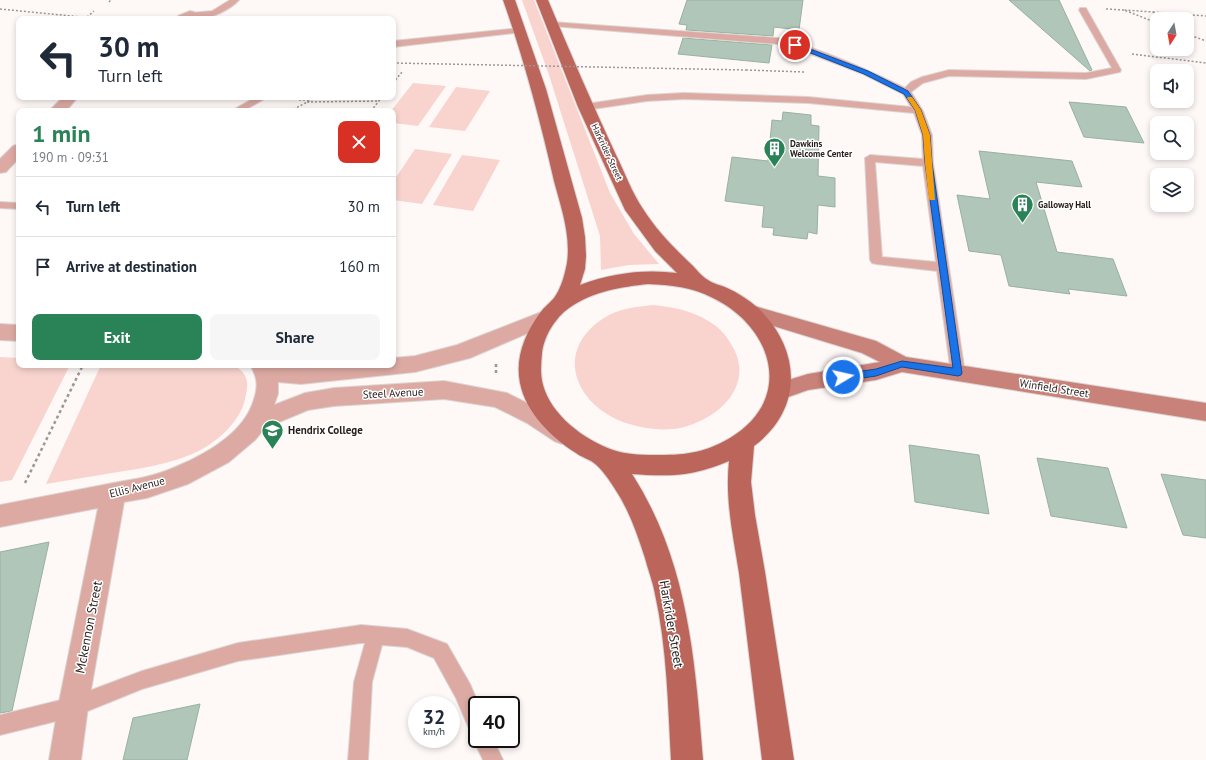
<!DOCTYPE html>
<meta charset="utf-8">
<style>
body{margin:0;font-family:"PT Sans",sans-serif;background:#f6f6f7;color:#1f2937;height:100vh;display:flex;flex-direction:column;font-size:15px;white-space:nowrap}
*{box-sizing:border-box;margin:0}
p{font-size:13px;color:#747a83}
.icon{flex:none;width:22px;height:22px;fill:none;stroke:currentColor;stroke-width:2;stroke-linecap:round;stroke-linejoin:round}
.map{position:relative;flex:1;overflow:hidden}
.side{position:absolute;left:16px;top:108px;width:380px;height:260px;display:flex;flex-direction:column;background:#fff;border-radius:8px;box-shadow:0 2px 6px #0003}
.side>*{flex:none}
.top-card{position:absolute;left:16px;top:16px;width:380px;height:84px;border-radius:8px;box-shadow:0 2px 6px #0003;background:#fff;color:#1f2937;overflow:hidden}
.needle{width:26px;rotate:191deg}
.controls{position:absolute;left:1150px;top:12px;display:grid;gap:8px}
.controls a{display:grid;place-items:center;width:44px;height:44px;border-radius:8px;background:#fff;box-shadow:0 2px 6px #0003;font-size:20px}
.speed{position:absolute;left:408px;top:696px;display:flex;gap:8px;font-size:20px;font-weight:700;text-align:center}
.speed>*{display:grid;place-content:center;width:52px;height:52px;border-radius:50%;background:#fff;box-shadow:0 2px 6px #0003;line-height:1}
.speed small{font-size:10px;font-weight:400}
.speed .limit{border:2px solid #111;border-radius:6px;background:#fff;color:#111}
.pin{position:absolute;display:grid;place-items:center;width:34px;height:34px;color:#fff;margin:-17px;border:2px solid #fff;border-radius:50%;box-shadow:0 1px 4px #0007}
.me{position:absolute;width:44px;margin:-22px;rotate:81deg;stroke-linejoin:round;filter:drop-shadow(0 0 3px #0008)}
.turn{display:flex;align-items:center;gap:14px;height:84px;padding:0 16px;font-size:18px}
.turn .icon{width:52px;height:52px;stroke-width:2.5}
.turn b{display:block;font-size:28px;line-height:34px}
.round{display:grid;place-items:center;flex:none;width:42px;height:42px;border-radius:8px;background:#f6f6f7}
.overview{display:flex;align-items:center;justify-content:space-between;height:68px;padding:0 16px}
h1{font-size:24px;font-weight:800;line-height:30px;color:#2a8257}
.button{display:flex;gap:8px;margin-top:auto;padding:8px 16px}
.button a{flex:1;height:46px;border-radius:8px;background:#2a8257;color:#fff;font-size:16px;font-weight:800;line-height:46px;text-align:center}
.button a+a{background:#f6f6f7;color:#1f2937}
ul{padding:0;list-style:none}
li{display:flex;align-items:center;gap:12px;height:60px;padding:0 16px;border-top:1px solid #e0e1e3}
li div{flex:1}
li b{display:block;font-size:15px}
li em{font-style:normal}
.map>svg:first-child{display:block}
.green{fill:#f9d4ce}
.building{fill:#afc6b8;stroke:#99b0a2}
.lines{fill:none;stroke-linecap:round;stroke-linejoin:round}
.lane-casing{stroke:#dbd5d4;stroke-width:2}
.street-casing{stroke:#dbd5d4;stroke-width:2}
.secondary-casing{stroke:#dbd5d4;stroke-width:2}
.primary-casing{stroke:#dbd5d4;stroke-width:2}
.path-far1{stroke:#9e9695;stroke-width:1.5;stroke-dasharray:2 2;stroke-linecap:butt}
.path{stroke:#9e9695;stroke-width:2.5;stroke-dasharray:3 3;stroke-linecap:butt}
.lane{fill:#dcaaa3;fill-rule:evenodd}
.street{fill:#dcaaa3;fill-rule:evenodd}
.secondary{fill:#c98279;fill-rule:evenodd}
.primary{fill:#bb655b;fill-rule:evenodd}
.path-bridge{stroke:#9e9695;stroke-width:1.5;stroke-dasharray:2 2;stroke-linecap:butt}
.route{fill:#1a73e8;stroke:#114b97}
.slow{fill:#f59e0b}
.labels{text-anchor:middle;stroke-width:3;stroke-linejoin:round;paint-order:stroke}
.far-poi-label{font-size:9px;font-weight:bold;fill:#261c1a;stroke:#fff;text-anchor:start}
.far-street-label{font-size:9px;fill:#261c1a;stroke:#fff}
.street-label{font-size:11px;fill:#261c1a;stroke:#fff}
.poi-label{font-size:11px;font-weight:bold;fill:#261c1a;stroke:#fff;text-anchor:start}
.near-street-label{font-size:13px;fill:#261c1a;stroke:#fff}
</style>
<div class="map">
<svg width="1206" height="760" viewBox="0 0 1206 760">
<rect width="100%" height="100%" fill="#fef8f7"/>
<!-- green -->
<g class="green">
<path d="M522,0H534L610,193L634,234L659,264L629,265L601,270L600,236L548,72Z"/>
<path d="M413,83L446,86L418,126L393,123V111H391Z"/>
<path d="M456,87L490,91L465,131L429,127Z"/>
<path d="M415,149L452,154L422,204L393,200V182Z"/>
<path d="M462,155L500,160L473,211L433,205Z"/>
<path d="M653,305C676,307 697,312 716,326C722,331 727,337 731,344C757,385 718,420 680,428C663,431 645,429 629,424C577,408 551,352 604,318C619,308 637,307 653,305Z"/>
<path d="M0,357L19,358V365H70L12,480L0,482Z"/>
<path d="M101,365H234C249,375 249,383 245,399C240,423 214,445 192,454C169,464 143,468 118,472C94,476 70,480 46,484Z"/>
</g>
<!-- building -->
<g class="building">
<path d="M687,0H803L799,30L774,27L773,36L686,30L687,25L679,24Z"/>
<path d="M1009,0H1059L1092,70L1090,71Z"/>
<path d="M683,38L772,45L769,63L678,54Z"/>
<path d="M1069,102L1126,107L1144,143L1084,137Z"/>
<path d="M783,112L811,115V125L819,126L818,176L835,178V207L818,205L817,234L808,232L807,239L773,235L774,228L762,227L764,206L725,201L732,157L768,161L772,120L782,121Z"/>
<path d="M979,151L1072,161L1082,187L1036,182L1057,252L1113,259L1127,296L1068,289L1070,294L1009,286L1001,255L969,251L957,195L990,199Z"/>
<path d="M909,445L979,455L989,514L915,502Z"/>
<path d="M1037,458L1108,468L1127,528L1051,516Z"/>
<path d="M1161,474L1206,480V538L1183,535Z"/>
<path d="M49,542L12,711L0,713V552Z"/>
<path d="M200,704L187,760H123L133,718Z"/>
</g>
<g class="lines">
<defs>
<g id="lane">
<path d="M230,0H239C229,11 199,26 186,15L190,13L212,11Z"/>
<path d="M1080,8H1086L1087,10L1121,70L1120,72L1086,79L949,76L923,83L911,92L923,111L932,135L933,163L965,373L963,377L958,378L953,377L951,373L937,271L876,264L872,263L870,260L865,158L870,155L923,159L922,135L914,113L808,103L684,99L647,101L586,110L581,107L586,104L647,95L684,93L808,97L911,107L903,94L863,74L792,47L778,44L552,26L548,24L552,22L778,38C822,49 864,68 905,88L911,82L922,77L949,70L1086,73L1112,68L1079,10ZM875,162L923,166L936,262L882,257Z"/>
<path d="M520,28H523L524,30L523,32L393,47V41Z"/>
<path d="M256,97H268L243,111H231Z"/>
<path d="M0,202L19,203V209L0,208Z"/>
<path d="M361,625L407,629L447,644L470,684L479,705H477V739H493L503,760H483L473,739L476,733L470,731L456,698L434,658L407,647L382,645L372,682L368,760H348L354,682L365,643H361L238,661L142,689L73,717L0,735V715L73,697L142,671L238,643Z"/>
</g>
<g id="street">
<path d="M190,11L194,12L196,15L194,18L177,19L178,16Z"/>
<path d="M63,97H78L66,111H49Z"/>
<path d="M19,144V158L6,172L0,173V159L13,146Z"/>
<path d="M549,309L556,311L559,316L556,321L470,358L415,372L301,384L278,382V394L274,405L305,393L334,388L444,381L507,393L543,411L570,427L574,434L570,441L562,444L554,441L527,423L495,407L444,399L334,406L308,410L265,428L255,440L229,462L188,484L147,498L124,502L88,707L81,760H49L58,707L98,508L0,527V505C36,498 72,491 108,484C129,480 153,477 173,468C202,456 240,436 252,405C258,389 259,380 250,365H278L301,368L327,365H393V358L415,356L457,345Z"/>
<path d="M0,324L19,325V341L0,340Z"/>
</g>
<path id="secondary" d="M751,305L876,341L906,357L1206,403V421L902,372L876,380L808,390L780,400L772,397L769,391L772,385L808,374L880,362L862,353L744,317L741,312L744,307Z"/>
<path id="primary" d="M503,0H515L546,89L582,218L585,237L586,256L585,269L580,285C612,273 644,269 677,273L655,251L625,210L578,107L536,0H548C570,52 592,104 616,155C625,173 632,193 643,209C657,231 674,248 693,266C697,270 702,277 708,280C713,284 721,285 727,288C738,293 749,300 758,308C801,349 804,409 754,446L751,482L755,515L765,572L794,760H762C754,698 747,635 739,573C733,535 725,500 729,461C694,476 671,477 632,474C688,561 695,660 703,760H671C668,705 667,648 655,594C653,582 648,570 645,558C637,533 629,510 615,489C610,481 602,469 594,463C589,459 581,457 576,453C551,437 526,413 520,383C515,358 525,333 540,313C544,307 550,303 554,298C561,289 565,274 567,263C571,235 561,207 554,181C540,120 524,59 503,0ZM648,284C671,285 692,287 713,298C773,327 795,399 730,438C706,452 688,455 660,455C645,455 628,455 613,450C584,440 551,415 543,385C540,374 541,364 542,353C544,336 555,318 569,308C593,291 621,287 648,284Z"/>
</defs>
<!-- lane casing -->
<use href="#lane" class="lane-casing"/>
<!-- street casing -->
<use href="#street" class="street-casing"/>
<!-- secondary casing -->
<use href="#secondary" class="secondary-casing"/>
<!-- primary casing -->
<use href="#primary" class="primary-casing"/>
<!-- path-far1 -->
<g class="path-far1">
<path d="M109,2L111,0"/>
<path d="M0,9L102,19"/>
<path d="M1106,9L1124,10"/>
<path d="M1153,12L1206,16"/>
<path d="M87,17L94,11"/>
<path d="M1157,23L1124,10L1153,12L1158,19"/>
<path d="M1187,34L1206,41"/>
<path d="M1132,54L1206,63"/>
<path d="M746,70L805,72"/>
<path d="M393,83L402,72"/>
<path d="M299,100H311"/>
<path d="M307,102L379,101"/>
<path d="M290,111L317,97"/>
<path d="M371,111L382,97"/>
</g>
<!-- path -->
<g class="path">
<path d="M496,364V375"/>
<path d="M25,483L83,365"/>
</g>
<!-- lane -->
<use href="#lane" class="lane"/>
<!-- street -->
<use href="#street" class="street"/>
<!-- secondary -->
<use href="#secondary" class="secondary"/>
<!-- primary -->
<use href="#primary" class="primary"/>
<!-- path-bridge -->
<path class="path-bridge" d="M393,63L746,70"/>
</g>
<!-- route -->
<path class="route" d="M793,44H797L868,71L908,91L921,110L930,135L932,163L962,373L961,375L958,376L902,367L876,376L843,381L839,377L843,374L876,369L902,361L953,368L925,163L923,135L915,110L904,94L864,74L793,46Z"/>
<!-- slow -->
<path class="slow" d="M908,97H912L921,110L930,135L935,200H930L929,199L925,163L923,135L915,110L907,98Z"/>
<!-- icons -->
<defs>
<symbol id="building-pin" viewBox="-11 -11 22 30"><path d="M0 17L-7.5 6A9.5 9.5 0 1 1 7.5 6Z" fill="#2a8257" stroke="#fff"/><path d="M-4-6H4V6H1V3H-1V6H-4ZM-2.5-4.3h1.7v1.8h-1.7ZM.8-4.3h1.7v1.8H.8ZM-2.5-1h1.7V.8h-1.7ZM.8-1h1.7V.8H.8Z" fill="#fff"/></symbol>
<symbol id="university-pin" viewBox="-11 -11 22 30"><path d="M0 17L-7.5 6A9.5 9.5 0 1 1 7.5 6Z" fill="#2a8257" stroke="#fff"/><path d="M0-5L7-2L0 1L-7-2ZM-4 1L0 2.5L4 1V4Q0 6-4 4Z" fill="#fff"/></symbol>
</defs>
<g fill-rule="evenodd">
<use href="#building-pin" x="762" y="136" width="25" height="34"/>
<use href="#building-pin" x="1010" y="192" width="25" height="34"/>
<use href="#university-pin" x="260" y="418" width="25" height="34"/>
</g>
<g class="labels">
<!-- far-poi labels -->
<g class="far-poi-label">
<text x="790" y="147">Dawkins<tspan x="790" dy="10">Welcome Center</tspan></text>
<text x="1038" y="208">Galloway Hall</text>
</g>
<!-- far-street labels -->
<g class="far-street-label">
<text transform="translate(607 152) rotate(65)" y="3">Harkrider Street</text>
</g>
<!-- street labels -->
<g class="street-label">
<text transform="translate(1054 388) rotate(9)" y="4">Winfield Street</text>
<text transform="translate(393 393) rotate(-3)" y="4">Steel Avenue</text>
<text transform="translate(137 487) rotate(-14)" y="4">Ellis Avenue</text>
</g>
<!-- poi labels -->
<g class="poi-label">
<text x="288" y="434">Hendrix College</text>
</g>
<!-- near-street labels -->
<g class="near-street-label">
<text transform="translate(672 624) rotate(80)" y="5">Harkrider Street</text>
<text transform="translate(88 627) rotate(-79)" y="5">Mckennon Street</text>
</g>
</g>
</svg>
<div class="controls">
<a><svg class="needle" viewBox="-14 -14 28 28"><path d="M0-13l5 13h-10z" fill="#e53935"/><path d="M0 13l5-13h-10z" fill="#747a83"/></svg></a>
<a><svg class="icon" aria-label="sound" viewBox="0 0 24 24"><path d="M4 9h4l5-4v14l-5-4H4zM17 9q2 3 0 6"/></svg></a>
<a><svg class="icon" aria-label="search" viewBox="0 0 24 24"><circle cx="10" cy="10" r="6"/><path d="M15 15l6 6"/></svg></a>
<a><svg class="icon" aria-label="layers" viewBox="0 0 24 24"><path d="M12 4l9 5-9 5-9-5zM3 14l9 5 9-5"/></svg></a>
</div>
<div class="speed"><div>32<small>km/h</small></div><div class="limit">40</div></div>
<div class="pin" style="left:795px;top:45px;background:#d93025"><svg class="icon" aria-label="arrive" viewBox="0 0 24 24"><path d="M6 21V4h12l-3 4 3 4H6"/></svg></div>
<svg class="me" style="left:843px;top:377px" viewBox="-20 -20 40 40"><circle r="17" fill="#1a73e8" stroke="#fff" stroke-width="3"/><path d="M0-11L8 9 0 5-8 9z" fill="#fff"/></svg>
<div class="top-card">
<div class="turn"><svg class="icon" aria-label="left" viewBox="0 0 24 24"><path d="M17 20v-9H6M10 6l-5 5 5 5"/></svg><div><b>30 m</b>Turn left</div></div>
</div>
<section class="side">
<div class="overview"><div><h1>1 min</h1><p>190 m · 09:31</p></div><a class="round" style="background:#d93025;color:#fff"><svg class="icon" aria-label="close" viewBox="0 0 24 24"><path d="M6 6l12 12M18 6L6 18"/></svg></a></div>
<ul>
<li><svg class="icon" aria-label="left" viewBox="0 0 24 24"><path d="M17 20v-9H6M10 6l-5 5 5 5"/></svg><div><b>Turn left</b></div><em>30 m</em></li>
<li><svg class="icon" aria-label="arrive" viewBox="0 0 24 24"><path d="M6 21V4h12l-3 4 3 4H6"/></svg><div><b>Arrive at destination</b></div><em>160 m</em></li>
</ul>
<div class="button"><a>Exit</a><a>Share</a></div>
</section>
</div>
